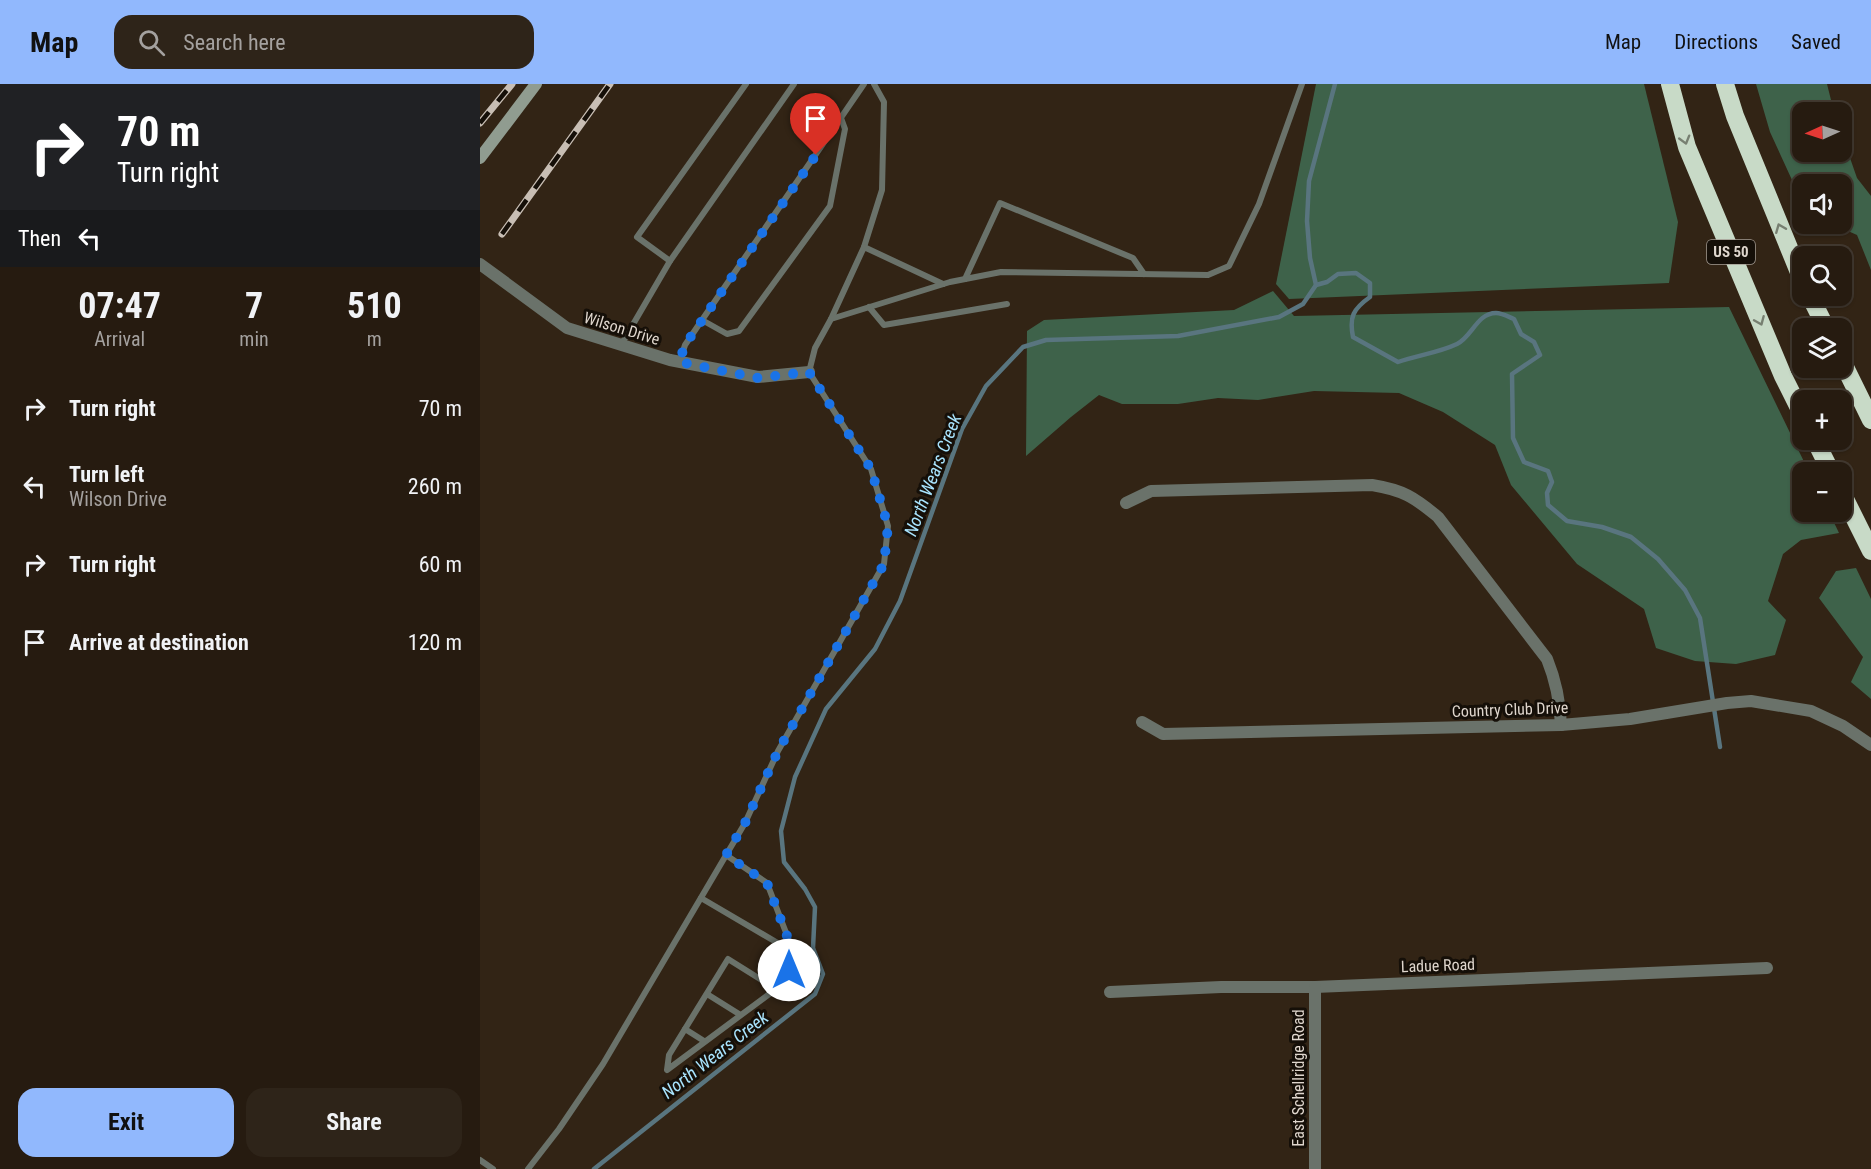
<!DOCTYPE html>
<meta charset="utf-8">
<style>
body{margin:0;font-family:"Roboto Condensed",sans-serif;background:#2e2419;color:#f1f3f6;height:100vh;display:flex;flex-direction:column;font-size:22px;white-space:nowrap}
*{box-sizing:border-box;margin:0}
p{font-size:20px;color:#a4a19f}
.icon{flex:none;width:33px;height:33px;fill:none;stroke:currentColor;stroke-width:2;stroke-linecap:round;stroke-linejoin:round}
.map{position:relative;flex:1;overflow:hidden}
.sheet{display:flex;flex-direction:column;background:#261b10;width:480px}
.sheet>*{flex:none}
.banner{background:#202124;color:#fff;overflow:hidden}
.needle{width:39px;rotate:267deg}
.controls{position:absolute;left:1312px;top:18px;display:grid;gap:12px}
.controls a{display:grid;place-items:center;width:60px;height:60px;border-radius:12px;background:#261b10;box-shadow:0 2px 4px #0004,0 0 0 2px #423930;font-size:30px}
.pin{position:absolute;display:grid;place-items:center;width:51px;height:51px;color:#fff;margin:-62px -26px;border-radius:50% 50% 50% 0;rotate:-45deg;box-shadow:0 0 6px #0007}
.pin .icon{rotate:45deg}
.me{position:absolute;width:66px;margin:-33px;rotate:0deg;stroke-linejoin:round;filter:drop-shadow(0 0 4px #0008)}
.turn{display:flex;align-items:center;gap:21px;height:126px;padding:0 18px;font-size:27px}
.turn .icon{width:78px;height:78px;stroke-width:2.5}
.turn b{display:block;font-size:42px;line-height:51px}
.then{display:flex;align-items:center;height:57px;padding:0 18px;background:#0003;gap:12px;font-size:22px}
.eta{display:flex;justify-content:space-evenly;align-items:center;height:102px;text-align:center}
.eta b{font-size:36px;font-weight:700;line-height:42px}
.button{display:flex;gap:12px;margin-top:auto;padding:12px 18px}
.button a{flex:1;height:69px;border-radius:18px;background:#91b8fd;color:#111;font-size:24px;font-weight:700;line-height:69px;text-align:center}
.button a+a{background:#2e2419;color:#f1f3f6}
ul{padding:0;list-style:none}
li{display:flex;align-items:center;gap:18px;height:78px;padding:0 18px}
li div{flex:1}
li b{display:block;font-size:22px}
li em{font-style:normal}
header{display:flex;align-items:center;gap:36px;box-sizing:border-box;height:84px;padding:0 30px;background:#91b8fd;color:#111}
header strong{font-size:28px}
nav{display:flex;gap:33px;margin-inline-start:auto;font-size:21px}
.search{width:420px;height:54px;background:#2e2419;display:flex;align-items:center;gap:15px;box-sizing:border-box;padding:0 21px;border-radius:18px;color:#a4a19f;font-size:22px}
main{display:flex;flex:1;min-height:0}
.map>svg:first-child{display:block}
.forest{fill:#3e624a}
.lines{fill:none;stroke-linecap:round;stroke-linejoin:round}
.stream{stroke:#59757f;stroke-width:4.5}
.service{stroke:#6a726a;stroke-width:6}
.minor{stroke:#6a726a;stroke-width:12}
.secondary{stroke:#909c90;stroke-width:12}
.motorway{stroke:#c8dac7;stroke-width:18}
.rail-casing{stroke:#c8beb4;stroke-width:7}
.rail{stroke:#150f08;stroke-width:4.5;stroke-dasharray:14;stroke-linecap:butt}
.oneway{stroke:#777f71}
.route{stroke:#1a73e8;stroke-width:10;stroke-dasharray:0 18}
.labels{text-anchor:middle;stroke-width:6;stroke-linejoin:round;paint-order:stroke}
.shield{fill:#150f08;stroke:#a29a92;stroke-width:1.5}
.shield-label{font-size:15px;font-weight:bold;fill:#dfd6cd}
.street-label{font-size:16px;fill:#dfd6cd;stroke:#150f08}
.water-label{font-size:18px;font-style:italic;fill:#a9e4fe;stroke:#150f08}
</style>
<header>
<strong>Map</strong>
<div class="search"><svg class="icon" aria-label="search" viewBox="0 0 24 24"><circle cx="10" cy="10" r="6"/><path d="M15 15l6 6"/></svg>Search here</div>
<nav><a>Map</a><a>Directions</a><a>Saved</a></nav>
</header>
<main>
<section class="sheet">
<div class="banner">
<div class="turn"><svg class="icon" aria-label="right" viewBox="0 0 24 24"><path d="M7 20v-9h11M14 6l5 5-5 5"/></svg><div><b>70 m</b>Turn right</div></div>
<div class="then">Then<svg class="icon" aria-label="left" viewBox="0 0 24 24"><path d="M17 20v-9H6M10 6l-5 5 5 5"/></svg></div>
</div>
<div class="eta">
<div><b>07:47</b><p>Arrival</p></div>
<div><b>7</b><p>min</p></div>
<div><b>510</b><p>m</p></div>
</div>
<ul>
<li><svg class="icon" aria-label="right" viewBox="0 0 24 24"><path d="M7 20v-9h11M14 6l5 5-5 5"/></svg><div><b>Turn right</b></div><em>70 m</em></li>
<li><svg class="icon" aria-label="left" viewBox="0 0 24 24"><path d="M17 20v-9H6M10 6l-5 5 5 5"/></svg><div><b>Turn left</b><p>Wilson Drive</p></div><em>260 m</em></li>
<li><svg class="icon" aria-label="right" viewBox="0 0 24 24"><path d="M7 20v-9h11M14 6l5 5-5 5"/></svg><div><b>Turn right</b></div><em>60 m</em></li>
<li><svg class="icon" aria-label="arrive" viewBox="0 0 24 24"><path d="M6 21V4h12l-3 4 3 4H6"/></svg><div><b>Arrive at destination</b></div><em>120 m</em></li>
</ul>
<div class="button"><a>Exit</a><a>Share</a></div>
</section>
<div class="map">
<svg width="1391" height="1085" viewBox="0 0 1391 1085">
<rect width="100%" height="100%" fill="#322415"/>
<!-- forest -->
<g class="forest">
<path d="M836,0H1164L1198,138L1189,199L809,215L796,200Z"/>
<path d="M1276,0H1347L1354,28H1323V68H1362V51L1377,94L1391,112V186L1377,151L1352,140H1362V100H1323V120L1290,48Z"/>
<path d="M793,207L814,232L1249,223L1329,388H1323V428H1349L1359,449L1321,456L1303,470L1288,517L1306,536L1295,571L1256,580L1215,577L1176,564L1164,525L1097,480L1031,401L1015,361L963,328L919,309L834,307L778,316L738,314L698,320H642L619,311L591,333L546,372L547,247L564,236L754,226Z"/>
<path d="M1376,484L1391,515V615L1371,598L1383,573L1339,514L1356,487Z"/>
</g>
<g class="lines">
<!-- stream -->
<g class="stream">
<path d="M836,201L847,198L858,190L876,189L890,199V213C873,225 869,233 873,253L918,278C938,271 958,269 977,260C992,253 997,229 1016,229C1022,229 1029,233 1034,235L1041,250L1054,258L1060,271L1032,290L1033,354L1044,378L1068,387L1072,398L1067,409L1068,421L1087,437L1122,443L1151,453L1178,475L1205,506L1220,534L1240,663"/>
<path d="M114,1085L335,910L343,890L333,864L335,823L325,805L304,778L301,747L315,693L346,625L395,565L420,517L482,345L506,302L543,263L566,256L698,252L799,233L823,220L836,201L830,174L827,137L829,97L855,0"/>
</g>
<!-- service -->
<g class="service">
<path d="M361,34L365,45L350,122L259,247L247,250L222,236L384,0"/>
<path d="M384,163L402,106L404,18L394,0"/>
<path d="M190,177L157,153L266,0"/>
<path d="M485,195L520,119L653,174L664,190"/>
<path d="M389,223L404,241L527,220"/>
<path d="M351,235L384,163L463,200"/>
<path d="M141,261L190,177L314,0"/>
<path d="M200,277L205,261L222,236"/>
<path d="M246,771L287,799L313,867"/>
<path d="M221,814L313,868L309,886L296,905L187,986L189,971L248,875L296,905"/>
<path d="M227,910L259,930"/>
<path d="M205,945L224,957"/>
<path d="M0,1076L13,1085"/>
<path d="M48,1085L79,1045L123,980L265,739L298,667L404,480L408,442L391,385L329,288L335,264L351,235L470,198L521,188L728,191L749,182L779,120L822,0"/>
</g>
<!-- minor -->
<g class="minor">
<path d="M0,180L87,244L190,276L278,293L329,288"/>
<path d="M646,419L671,407L892,401C923,406 934,413 958,433L1067,575C1076,597 1080,617 1081,641"/>
<path d="M662,638L683,650L1081,641L1150,635L1247,619L1271,617L1331,627L1363,642L1391,661"/>
<path d="M630,908L741,903H835L1287,884"/>
<path d="M835,1085V903"/>
</g>
<!-- secondary -->
<path class="secondary" d="M0,74L56,0"/>
<!-- motorway -->
<g class="motorway">
<path d="M1190,0L1207,63L1303,292L1323,332"/>
<path d="M1245,0L1255,32L1323,198"/>
<path d="M1330,212L1346,244"/>
<path d="M1362,277L1391,336"/>
<path d="M1335,356L1351,388"/>
<path d="M1362,409L1391,467"/>
</g>
<defs>
<g id="rail">
<path d="M0,39L32,0"/>
<path d="M22,150L130,0"/>
</g>
</defs>
<!-- rail casing -->
<use href="#rail" class="rail-casing"/>
<!-- rail -->
<use href="#rail" class="rail"/>
</g>
<!-- one-way arrows -->
<defs><path id="oneway-chevron" d="M-2-3.5L2.5 0L-2 3.5" fill="none" stroke-width="1.6" stroke-linecap="round" stroke-linejoin="round" transform="scale(1.5)"/></defs>
<g class="oneway">
<use href="#oneway-chevron" transform="translate(1205 56) rotate(74)"/>
<use href="#oneway-chevron" transform="translate(1300 144) rotate(-112)"/>
<use href="#oneway-chevron" transform="translate(1280 237) rotate(67)"/>
</g>
<g class="lines">
<!-- route -->
<path class="route" d="M309,886L313,868L287,799L246,771L265,739L298,667L404,480L408,442L391,385L329,288L278,294L199,278L205,261L336,71"/>
</g>
<g class="labels">
<!-- shield labels -->
<rect class="shield" x="1227" y="156" width="48" height="24" rx="4.5"/>
<g class="shield-label">
<text x="1251" y="173">US 50</text>
</g>
<!-- street labels -->
<g class="street-label">
<text transform="translate(142 244) rotate(17)" y="6">Wilson Drive</text>
<text transform="translate(1030 625) rotate(-2)" y="6">Country Club Drive</text>
<text transform="translate(958 881) rotate(-2)" y="6">Ladue Road</text>
<text transform="translate(818 994) rotate(-90)" y="6">East Schellridge Road</text>
</g>
<!-- water labels -->
<g class="water-label">
<text transform="translate(453 391) rotate(-69)" y="6">North Wears Creek</text>
<text transform="translate(235 971) rotate(-38)" y="6">North Wears Creek</text>
</g>
</g>
</svg>
<div class="controls">
<a><svg class="needle" viewBox="-14 -14 28 28"><path d="M0-13l5 13h-10z" fill="#e53935"/><path d="M0 13l5-13h-10z" fill="#a4a19f"/></svg></a>
<a><svg class="icon" aria-label="sound" viewBox="0 0 24 24"><path d="M4 9h4l5-4v14l-5-4H4zM17 9q2 3 0 6"/></svg></a>
<a><svg class="icon" aria-label="search" viewBox="0 0 24 24"><circle cx="10" cy="10" r="6"/><path d="M15 15l6 6"/></svg></a>
<a><svg class="icon" aria-label="layers" viewBox="0 0 24 24"><path d="M12 4l9 5-9 5-9-5zM3 14l9 5 9-5"/></svg></a>
<a>+</a>
<a>−</a>
</div>
<div class="pin" style="left:336px;top:71px;background:#d93025"><svg class="icon" aria-label="arrive" viewBox="0 0 24 24"><path d="M6 21V4h12l-3 4 3 4H6"/></svg></div>
<svg class="me" style="left:309px;top:886px" viewBox="-20 -20 40 40"><circle r="19" fill="#fff"/><path d="M0-13L10 11 0 6-10 11z" fill="#1a73e8"/></svg>
</div>
</main>
